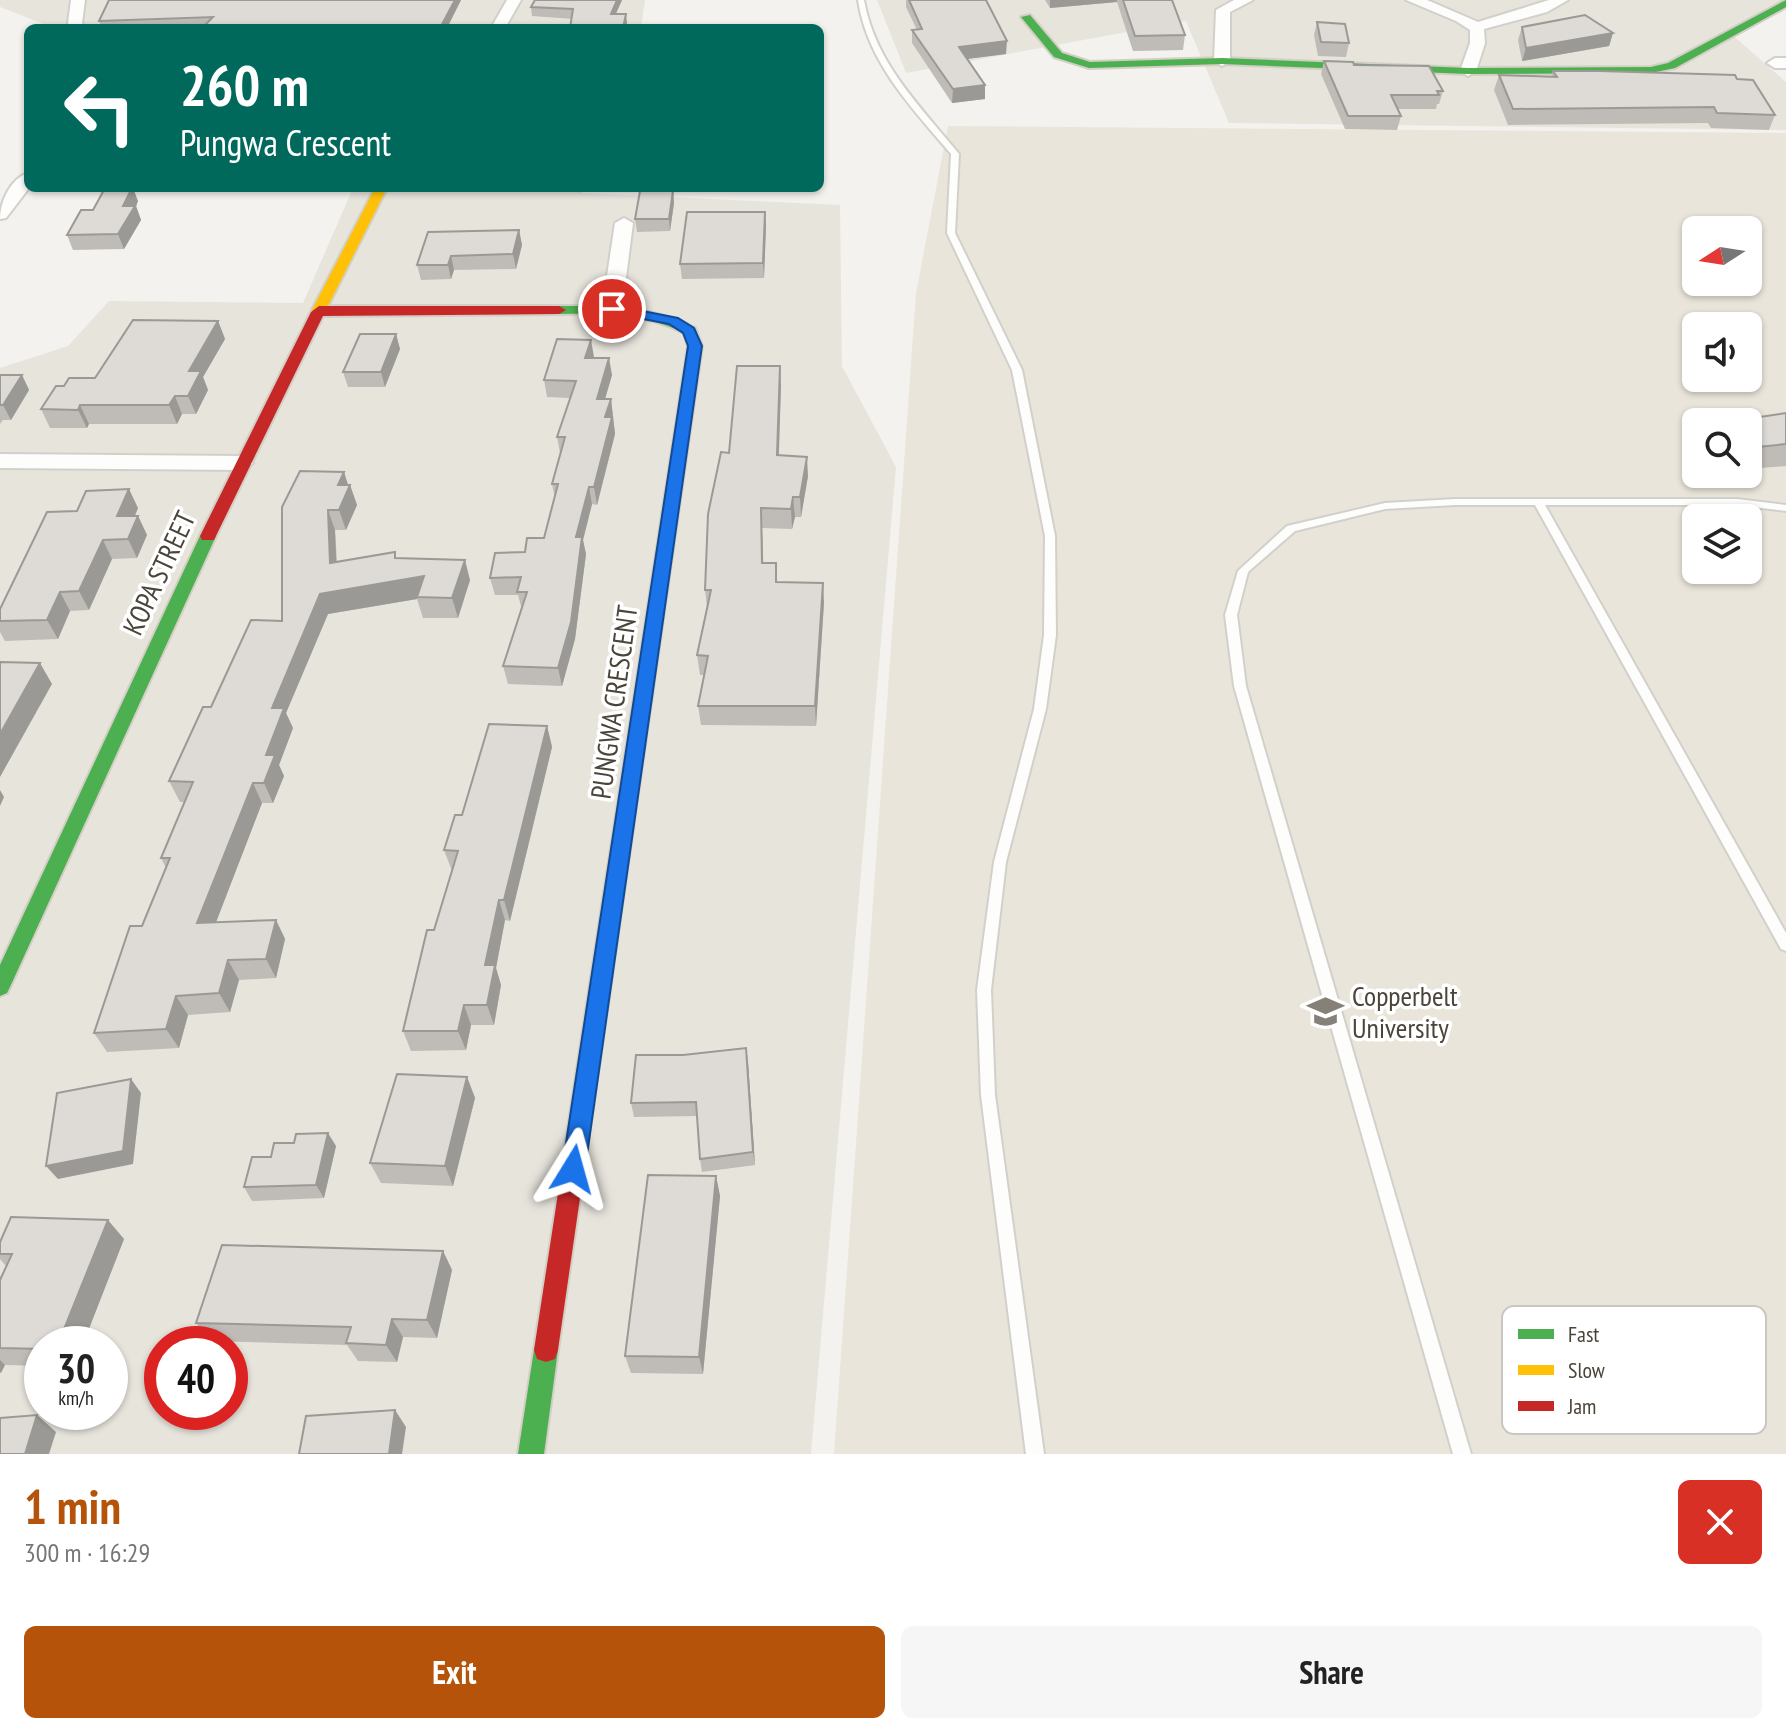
<!DOCTYPE html>
<meta charset="utf-8">
<style>
body{margin:0;font-family:"PT Sans Narrow",sans-serif;background:#f6f6f6;color:#222;height:100vh;display:flex;flex-direction:column;font-size:30px;white-space:nowrap}
*{box-sizing:border-box;margin:0}
p{font-size:26px;color:#767676}
.icon{flex:none;width:44px;height:44px;fill:none;stroke:currentColor;stroke-width:2;stroke-linecap:round;stroke-linejoin:round}
.map{position:relative;height:1454px;overflow:hidden}
.panel{display:flex;flex-direction:column;background:#fff;flex:1}
.panel>*{flex:none}
.top-card{position:absolute;left:24px;top:24px;width:800px;height:168px;border-radius:12px;box-shadow:0 2px 6px #0004;background:#00695c;color:#fff;overflow:hidden}
.needle{width:52px;rotate:258deg}
.buttons{position:absolute;left:1682px;top:216px;display:grid;gap:16px}
.buttons a{display:grid;place-items:center;width:80px;height:80px;border-radius:12px;background:#fff;box-shadow:0 2px 6px #0004;font-size:40px}
.speed{position:absolute;left:24px;top:1326px;display:flex;gap:16px;font-size:40px;font-weight:700;text-align:center}
.speed>*{display:grid;place-content:center;width:104px;height:104px;border-radius:50%;background:#fff;box-shadow:0 2px 6px #0004;line-height:1}
.speed small{font-size:20px;font-weight:400}
.speed .limit{border:12px solid #d22;background:#fff;color:#111}
.pin{position:absolute;display:grid;place-items:center;width:68px;height:68px;color:#fff;margin:-34px;border:4px solid #fff;border-radius:50%;box-shadow:0 2px 8px #0007}
.me{position:absolute;width:88px;margin:-44px;rotate:8deg;stroke-linejoin:round;filter:drop-shadow(0 0 6px #0008)}
.turn{display:flex;align-items:center;gap:28px;height:168px;padding:0 24px;font-size:36px}
.turn .icon{width:104px;height:104px;stroke-width:2.5}
.turn b{display:block;font-size:56px;line-height:68px}
.round{display:grid;place-items:center;flex:none;width:84px;height:84px;border-radius:12px;background:#f6f6f6}
.head{display:flex;align-items:center;justify-content:space-between;height:136px;padding:0 24px}
h1{font-size:48px;font-weight:600;line-height:60px;color:#b45309}
.button{display:flex;gap:16px;margin-top:auto;padding:16px 24px}
.button a{flex:1;height:92px;border-radius:12px;background:#b45309;color:#fff;font-size:32px;font-weight:600;line-height:92px;text-align:center}
.button a+a{background:#f6f6f6;color:#222}
.map>svg:first-child{display:block}
.residential{fill:#e7e4dc;fill-rule:evenodd}
.education{fill:#eae5da;fill-rule:evenodd}
.lines{fill:none;stroke-linecap:round;stroke-linejoin:round}
.lane-casing{stroke:#d2d0cb;stroke-width:4}
.street-casing{stroke:#d2d0cb;stroke-width:4}
.fast-casing{stroke:#d3cfc5;stroke-width:4}
.slow-casing{stroke:#d3cfc5;stroke-width:4}
.jam-casing{stroke:#d3cfc5;stroke-width:4}
.lane{fill:#fdfdfc;fill-rule:evenodd}
.street{fill:#fdfdfc;fill-rule:evenodd}
.fast{fill:#4caf50;fill-rule:evenodd}
.slow{fill:#ffc107;fill-rule:evenodd}
.jam{fill:#c62828;fill-rule:evenodd}
.wall{fill:#bfbcb8}
.shaded-wall{fill:#9b9996}
.building{fill:#dedbd6;stroke:#9b9996;stroke-width:2}
.route{fill:#1a73e8;stroke:#114b97;stroke-width:2}
.labels{text-anchor:middle;stroke-width:7;stroke-linejoin:round;paint-order:stroke}
.street-label{font-size:28px;fill:#4b4439;stroke:#fff}
.poi-label{font-size:28px;fill:#4b4439;stroke:#fff;text-anchor:start}
.key{fill:#fff;stroke:#c9c7c4;stroke-width:2}
.key-label{font-size:22px;fill:#4b4439}
</style>
<div class="map">
<svg width="1786" height="1454" viewBox="0 0 1786 1454">
<rect width="100%" height="100%" fill="#f4f2ee"/>
<!-- residential -->
<g class="residential">
<path d="M0,0H645L641,28H54L0,7Z"/>
<path d="M877,0H1786L1729,32L1786,82V130L1229,123L1186,21L906,73Z"/>
<path d="M353,188H582V193L840,205L842,366L896,467L811,1454H0V368L68,346L109,301L303,303ZM42,1344H110V1412H42ZM162,1344H230V1412H162Z"/>
</g>
<!-- education -->
<path class="education" d="M948,126L1786,133V1454H834L916,293ZM1696,230H1748V282H1696ZM1696,326H1748V378H1696ZM1696,422H1748V474H1696ZM1696,518H1748V570H1696Z"/>
<g class="lines">
<defs>
<g id="lane">
<path d="M858,0H864C875,63 920,106 959,154L955,233L1022,370L1055,536L1056,635L1046,709L1006,862L991,990L995,1095L1044,1454H1026L981,1095L977,990L994,862L1034,709L1044,635L1045,536L1012,370L947,233L951,154C912,108 867,62 858,0Z"/>
<path d="M1455,499H1737L1786,505V511L1737,505H1545L1786,933V951L1781,949L1535,505H1455L1385,509L1295,531L1248,572L1237,615L1246,686L1471,1454H1453L1234,686L1225,615L1238,571L1287,526L1385,503Z"/>
</g>
<g id="street">
<path d="M71,0H85L82,23L86,28H71L68,23Z"/>
<path d="M507,0H521L505,28H491Z"/>
<path d="M1234,0H1253L1230,12V61L1222,66L1214,61L1216,10Z"/>
<path d="M1406,0H1427L1478,22L1549,0H1568L1547,12L1484,29L1485,43L1476,71L1468,76L1460,71L1470,43V30L1456,21Z"/>
<path d="M1786,58V68H1775L1767,63L1775,58Z"/>
<path d="M28,173L29,188L6,218L0,219C0,202 10,179 28,173Z"/>
<path d="M624,218L633,223L622,309L612,315L602,309L615,223Z"/>
<path d="M0,454L242,456L253,463L242,470L0,468Z"/>
</g>
<g id="fast">
<path d="M1786,0V7L1675,68L1651,73L1468,74L1222,64L1089,68L1054,57L1021,17L1030,15L1062,53L1090,62L1222,58L1468,68L1651,67L1668,63Z"/>
<path d="M610,306C640,309 667,314 695,328L702,346L592,1115L589,1122L581,1125L573,1122L570,1115L688,346L684,333C644,313 603,313 559,314L552,310L559,306Z"/>
<path d="M208,531L216,536L10,987L7,993L0,996V965L200,536Z"/>
<path d="M546,1338L555,1341L558,1350L544,1454H518L534,1350L537,1341Z"/>
</g>
<path id="slow" d="M375,188H387L326,310L319,314L314,313L312,310Z"/>
<g id="jam">
<path d="M319,306H559L566,310L559,314L323,316L216,536L214,540H202L200,536L311,312Z"/>
<path d="M581,1105L589,1108L592,1115L558,1350L555,1359L546,1362L537,1359L534,1350L570,1115L573,1108Z"/>
</g>
</defs>
<!-- lane casing -->
<use href="#lane" class="lane-casing"/>
<!-- street casing -->
<use href="#street" class="street-casing"/>
<!-- fast casing -->
<use href="#fast" class="fast-casing"/>
<!-- slow casing -->
<use href="#slow" class="slow-casing"/>
<!-- jam casing -->
<use href="#jam" class="jam-casing"/>
<!-- lane -->
<use href="#lane" class="lane"/>
<!-- street -->
<use href="#street" class="street"/>
<!-- fast -->
<use href="#fast" class="fast"/>
<!-- slow -->
<use href="#slow" class="slow"/>
<!-- jam -->
<use href="#jam" class="jam"/>
</g>
<!-- wall -->
<g class="wall">
<path d="M461,0L447,28H202L203,27L102,28L99,21Z"/>
<path d="M622,0L616,14L627,23L532,16L531,7Z"/>
<path d="M906,0H986L1006,54L967,59L985,99L952,103L912,43V30H917L906,7Z"/>
<path d="M1045,0H1172L1185,35L1183,50L1133,51L1117,2L1050,8Z"/>
<path d="M1317,22L1349,43L1346,57L1318,56L1314,35Z"/>
<path d="M1522,27L1613,33L1609,46L1522,61L1518,40Z"/>
<path d="M1324,61L1354,65L1443,91L1439,104H1437L1436,109H1397L1401,116L1397,130L1345,129L1321,74Z"/>
<path d="M1553,71L1737,79L1775,115L1769,130L1711,128L1708,123L1508,125L1494,90L1499,75L1551,77Z"/>
<path d="M673,191L674,203L670,231L637,232L635,219Z"/>
<path d="M138,201L136,206L141,220L124,249L73,250L67,235L93,210Z"/>
<path d="M765,212L766,226L764,278L682,279L680,264Z"/>
<path d="M519,230L522,245L516,269L454,270L451,279L421,280L417,265Z"/>
<path d="M218,321L225,339L203,377L208,390L196,414H182L177,424H89L87,428H50L41,409L64,386L95,378Z"/>
<path d="M396,334L400,349L385,387H348L343,372Z"/>
<path d="M594,357L612,375L605,399H611L615,434L597,505L592,504L583,540L586,554L575,639L562,686L508,684L503,666L522,610L518,595H495L490,578L544,538L555,498L552,484L560,453L557,437L570,398L547,397L544,380Z"/>
<path d="M0,375H22L29,390L11,420H3L0,424Z"/>
<path d="M781,385L779,455L808,476L801,517H795L792,529L762,528L763,563L778,582L824,602L816,726L701,725L698,706L705,675H700L697,655L707,607L705,590L729,453Z"/>
<path d="M1786,413V466L1748,469V422Z"/>
<path d="M344,472L348,485H350L357,505L346,530H335L337,562L397,558L470,580L458,618H423L417,599L328,614L286,713L293,728L279,765L284,776L273,803H262L216,922L276,920L285,939L276,978L239,980L230,1012L188,1015L179,1048L107,1052L94,1033L142,926L166,868L161,858L185,802H180L169,781L211,707L282,621Z"/>
<path d="M138,508L135,516H138L147,535L137,558L112,559L89,610L70,611L58,639L5,641L0,632V609Z"/>
<path d="M547,726L552,747L510,921L505,920L496,968L501,985L494,1025H471L466,1050L411,1051L403,1031L452,871L444,850L462,815Z"/>
<path d="M748,1062L755,1165L702,1172L700,1159L697,1116L634,1117L631,1103Z"/>
<path d="M467,1077L475,1098L453,1186L381,1183L370,1163Z"/>
<path d="M336,1146L324,1198L252,1201L244,1187L271,1157Z"/>
<path d="M716,1176L720,1196L703,1374L631,1373L625,1356Z"/>
<path d="M124,1239L83,1344H42V1366L5,1365L0,1373V1280L6,1266L0,1259V1242Z"/>
<path d="M443,1251L452,1270L437,1338L403,1337L397,1362L358,1361L347,1345L211,1341L196,1323Z"/>
</g>
<!-- shaded-wall -->
<g class="shaded-wall">
<path d="M455,0H461L447,28H440Z"/>
<path d="M617,0H622L612,22L611,14Z"/>
<path d="M1050,0H1117V2L1050,8Z"/>
<path d="M626,14L627,23L626,28H623Z"/>
<path d="M1613,33L1609,46L1522,61L1526,48Z"/>
<path d="M1007,41L1006,54L959,60V47Z"/>
<path d="M985,85V99L952,103L953,89Z"/>
<path d="M133,188L138,201L136,206L141,220L124,249L118,234L123,206Z"/>
<path d="M673,191L674,203L670,231L669,219Z"/>
<path d="M765,212L766,226L764,278L763,263Z"/>
<path d="M519,230L522,245L516,269L513,254Z"/>
<path d="M451,256L454,270L451,279L448,265Z"/>
<path d="M218,321L225,339L203,377L208,390L196,414L188,396L189,371Z"/>
<path d="M396,334L400,349L385,387L381,372Z"/>
<path d="M591,340L594,357L588,375L585,358Z"/>
<path d="M609,358L612,375L600,416L597,399Z"/>
<path d="M780,366L781,385L778,474L777,455Z"/>
<path d="M22,375L29,390L11,420L3,405Z"/>
<path d="M175,396L182,414L177,424L169,405Z"/>
<path d="M611,399L615,434L597,505L594,487L605,417Z"/>
<path d="M80,405L89,424L87,428L78,410Z"/>
<path d="M807,457L808,476L801,517L800,497Z"/>
<path d="M344,472L349,488L350,485L357,505L346,530L339,510L338,485Z"/>
<path d="M589,487L592,504L583,540L586,554L575,639L562,686L558,668L576,537Z"/>
<path d="M129,489L138,508L126,536L117,516Z"/>
<path d="M793,497L795,517L792,529L791,509Z"/>
<path d="M761,508L762,528L764,583L762,563Z"/>
<path d="M328,510L335,530L337,583L330,563Z"/>
<path d="M138,516L147,535L137,558L128,539Z"/>
<path d="M103,540L112,559L89,610L79,591Z"/>
<path d="M465,560L470,580L458,618L452,598Z"/>
<path d="M424,576L417,599L328,614L286,713L293,728L279,765L284,776L273,803L264,783L266,755L272,708L320,594Z"/>
<path d="M823,583L824,602L816,726L815,706Z"/>
<path d="M60,592L70,611L58,639L47,620Z"/>
<path d="M40,663L52,684L0,777V734Z"/>
<path d="M547,726L552,747L510,921L504,900Z"/>
<path d="M253,783L262,803L208,943L197,923Z"/>
<path d="M0,790L4,797L0,806Z"/>
<path d="M499,900L505,920L496,968L501,985L494,1025L487,1005L485,965Z"/>
<path d="M276,920L285,939L276,978L266,959Z"/>
<path d="M228,960L239,980L230,1012L219,993Z"/>
<path d="M176,996L188,1015L179,1048L166,1029Z"/>
<path d="M464,1005L471,1025L466,1050L458,1031Z"/>
<path d="M746,1048L748,1062L755,1165L753,1152Z"/>
<path d="M467,1077L475,1098L453,1186L445,1166Z"/>
<path d="M131,1079L141,1093L133,1164L58,1179L46,1166Z"/>
<path d="M328,1133L336,1146L324,1198L316,1185Z"/>
<path d="M716,1176L720,1196L703,1374L699,1357Z"/>
<path d="M108,1220L124,1239L83,1344H58Z"/>
<path d="M443,1251L452,1270L437,1338L427,1320Z"/>
<path d="M392,1319L403,1337L397,1362L386,1345Z"/>
<path d="M0,1360L5,1365L1,1373L0,1372Z"/>
<path d="M395,1410L406,1427L402,1454H389Z"/>
<path d="M37,1415L56,1432L49,1454H25Z"/>
</g>
<!-- building -->
<g class="building">
<path d="M109,0H455L440,28H202L213,17L99,21Z"/>
<path d="M535,0H617L611,14H626L623,28H570L573,9L531,7Z"/>
<path d="M909,0H986L1007,41L959,47L985,85L953,89L912,30L922,29Z"/>
<path d="M1123,0H1172L1185,35L1135,36Z"/>
<path d="M1585,15L1613,33L1526,48L1522,27Z"/>
<path d="M1317,22L1345,24L1349,43L1321,42Z"/>
<path d="M1324,61L1353,62L1354,65L1429,66L1443,91H1437L1439,95H1391L1401,116H1348Z"/>
<path d="M1553,71H1599L1735,75L1737,79L1753,80L1775,115L1717,113L1714,107L1513,109L1499,75L1557,77Z"/>
<path d="M105,188H132L123,206H135L118,234L67,235L81,210H93Z"/>
<path d="M640,191H673L669,219H635Z"/>
<path d="M687,212H765L763,263L680,264Z"/>
<path d="M519,230L513,254L451,256L448,265H417L428,232Z"/>
<path d="M133,320L218,321L189,371H201L188,396H175L169,405H80L78,410L41,409L56,386H64L69,378H95Z"/>
<path d="M360,334H396L381,372H343Z"/>
<path d="M557,339L591,340L585,358H609L597,399H611L605,417H612L594,487H589L576,537H582L571,622L558,668L503,666L527,592H517L521,577L490,578L495,553L525,552L527,538H544L558,484H552L565,437H557L576,381L544,380Z"/>
<path d="M737,366H780L777,455L807,457L800,497H793L791,509L761,508L762,563H776V582L823,583L815,706H698L708,656L697,655L711,590H705L708,514L721,452L729,453Z"/>
<path d="M0,375H22L3,405H0Z"/>
<path d="M1786,413V444L1748,448V422H1726Z"/>
<path d="M300,471L344,472L338,485H350L339,510H328L330,563L395,552V558L465,560L452,598L417,597L424,576L320,594L272,708H284L266,755H275L264,783H253L197,923L276,920L266,959L228,960L219,993L176,996L166,1029L94,1033L130,926H142L170,858H161L193,782L169,781L203,707H211L251,620L282,621V507Z"/>
<path d="M129,489L117,516H138L128,539L103,540L79,591L60,592L47,620L0,621V609L47,512L77,511L86,491Z"/>
<path d="M0,662L40,663L0,734Z"/>
<path d="M489,724L547,726L504,900H499L485,965H495L487,1005H464L458,1031H403L427,930H434L458,851L444,850L455,815H462Z"/>
<path d="M746,1048L753,1152L700,1159L696,1102L631,1103L636,1055H683Z"/>
<path d="M397,1074L467,1077L445,1166L370,1163Z"/>
<path d="M131,1079L123,1151L46,1166L57,1093Z"/>
<path d="M328,1133L316,1185L244,1187L252,1157H271L274,1143H294L296,1134Z"/>
<path d="M648,1175L716,1176L699,1357L625,1356Z"/>
<path d="M11,1217L108,1220L58,1344H42V1349L0,1348V1280L12,1254H0V1242Z"/>
<path d="M222,1245L443,1251L427,1320L392,1319L386,1345L346,1343L351,1327L196,1323Z"/>
<path d="M395,1410L389,1454H299L306,1416Z"/>
<path d="M37,1415L25,1454H0V1418Z"/>
</g>
<!-- route -->
<path class="route" d="M612,305L678,318L694,328L702,346L585,1169L581,1177L573,1180L565,1177L562,1169L688,346L683,333L669,324L607,312L605,309Z"/>
<!-- icons -->
<defs>
<symbol id="university-bare" viewBox="-9 -9 18 18"><path d="M0-5L7-2L0 1L-7-2ZM-4 1L0 2.5L4 1V4Q0 6-4 4Z" fill="#868178" stroke="#fff" stroke-width="2.5" paint-order="stroke"/></symbol>
</defs>
<g fill-rule="evenodd">
<use href="#university-bare" x="1300" y="986" width="51" height="51"/>
</g>
<g class="labels">
<!-- street labels -->
<g class="street-label">
<text transform="translate(159 573) rotate(-65)" y="10">KOPA STREET</text>
<text transform="translate(614 702) rotate(-82)" y="10">PUNGWA CRESCENT</text>
</g>
<!-- poi labels -->
<g class="poi-label">
<text x="1352" y="1006">Copperbelt<tspan x="1352" dy="32">University</tspan></text>
</g>
</g>
<!-- legend -->
<rect x="1502" y="1306" width="264" height="128" rx="12" class="key"/>
<rect x="1518" y="1329" width="36" height="10" fill="#4caf50"/>
<rect x="1518" y="1365" width="36" height="10" fill="#ffc107"/>
<rect x="1518" y="1401" width="36" height="10" fill="#c62828"/>
<g class="key-label">
<text x="1568" y="1342">Fast</text>
<text x="1568" y="1378">Slow</text>
<text x="1568" y="1414">Jam</text>
</g>
</svg>
<div class="buttons">
<a><svg class="needle" viewBox="-14 -14 28 28"><path d="M0-13l5 13h-10z" fill="#e53935"/><path d="M0 13l5-13h-10z" fill="#767676"/></svg></a>
<a><svg class="icon" aria-label="sound" viewBox="0 0 24 24"><path d="M4 9h4l5-4v14l-5-4H4zM17 9q2 3 0 6"/></svg></a>
<a><svg class="icon" aria-label="search" viewBox="0 0 24 24"><circle cx="10" cy="10" r="6"/><path d="M15 15l6 6"/></svg></a>
<a><svg class="icon" aria-label="layers" viewBox="0 0 24 24"><path d="M12 4l9 5-9 5-9-5zM3 14l9 5 9-5"/></svg></a>
</div>
<div class="speed"><div>30<small>km/h</small></div><div class="limit">40</div></div>
<div class="pin" style="left:612px;top:309px;background:#d93025"><svg class="icon" aria-label="arrive" viewBox="0 0 24 24"><path d="M6 21V4h12l-3 4 3 4H6"/></svg></div>
<svg class="me" style="left:573px;top:1169px" viewBox="-20 -20 40 40"><path d="M0-17L14 15 0 8-14 15z" fill="#1a73e8" stroke="#fff" stroke-width="4"/></svg>
<div class="top-card">
<div class="turn"><svg class="icon" aria-label="left" viewBox="0 0 24 24"><path d="M17 20v-9H6M10 6l-5 5 5 5"/></svg><div><b>260 m</b>Pungwa Crescent</div></div>
</div>
</div>
<section class="panel">
<div class="head"><div><h1>1 min</h1><p>300 m · 16:29</p></div><a class="round" style="background:#d93025;color:#fff"><svg class="icon" aria-label="close" viewBox="0 0 24 24"><path d="M6 6l12 12M18 6L6 18"/></svg></a></div>
<div class="button"><a>Exit</a><a>Share</a></div>
</section>
